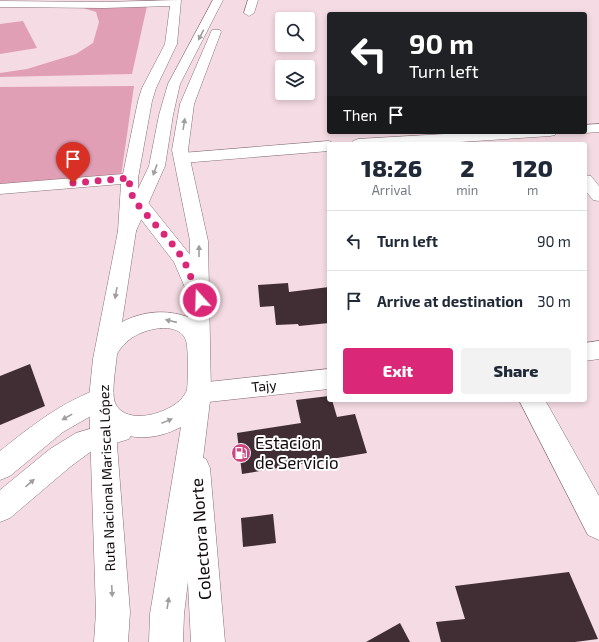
<!DOCTYPE html>
<meta charset="utf-8">
<style>
body{margin:0;font-family:"Exo 2",sans-serif;background:#f2f2f3;color:#1f2937;height:100vh;display:flex;flex-direction:column;font-size:15px;white-space:nowrap}
*{box-sizing:border-box;margin:0}
p{font-size:13px;color:#747a83}
.icon{flex:none;width:22px;height:22px;fill:none;stroke:currentColor;stroke-width:2;stroke-linecap:round;stroke-linejoin:round}
.map{position:relative;flex:1;overflow:hidden}
.panel{position:absolute;left:327px;top:142px;width:260px;height:260px;display:flex;flex-direction:column;background:#fff;border-radius:4px;box-shadow:0 2px 6px #0003}
.panel>*{flex:none}
.banner{position:absolute;left:327px;top:12px;width:260px;height:122px;border-radius:4px;box-shadow:0 2px 6px #0003;background:#202124;color:#fff;overflow:hidden}
.tools{position:absolute;left:275px;top:12px;display:grid;gap:8px}
.tools a{display:grid;place-items:center;width:40px;height:40px;border-radius:4px;background:#fff;box-shadow:0 2px 6px #0003;font-size:20px}
.pin{position:absolute;display:grid;place-items:center;width:34px;height:34px;color:#fff;margin:-41px -17px;border-radius:50% 50% 50% 0;rotate:-45deg;box-shadow:0 0 4px #0007}
.pin .icon{rotate:45deg}
.me{position:absolute;width:44px;margin:-22px;rotate:340deg;stroke-linejoin:round;filter:drop-shadow(0 0 3px #0008)}
.turn{display:flex;align-items:center;gap:14px;height:84px;padding:0 16px;font-size:18px}
.turn .icon{width:52px;height:52px;stroke-width:2.5}
.turn b{display:block;font-size:28px;line-height:34px}
.then{display:flex;align-items:center;height:38px;padding:0 16px;background:#0003;gap:8px;font-size:15px}
.eta{display:flex;justify-content:space-evenly;align-items:center;height:68px;text-align:center}
.eta b{font-size:24px;font-weight:800;line-height:28px}
.action{display:flex;gap:8px;margin-top:auto;padding:8px 16px}
.action a{flex:1;height:46px;border-radius:4px;background:#db2777;color:#fff;font-size:16px;font-weight:800;line-height:46px;text-align:center}
.action a+a{background:#f2f2f3;color:#1f2937}
ul{padding:0;list-style:none}
li{display:flex;align-items:center;gap:12px;height:60px;padding:0 16px;border-top:1px solid #e0e1e3}
li div{flex:1}
li b{display:block;font-size:15px}
li em{font-style:normal}
.map>svg:first-child{display:block}
.green{fill:#e19fb5}
.building{fill:#412e34}
.lines{fill:none;stroke-linecap:round;stroke-linejoin:round}
.minor-casing{stroke:#877177;stroke-width:1}
.major-casing{stroke:#877177;stroke-width:1}
.highway-casing{stroke:#877177;stroke-width:1}
.minor{fill:#fff;fill-rule:evenodd}
.major{fill:#fff;fill-rule:evenodd}
.highway{fill:#fff;fill-rule:evenodd}
.oneway{fill:#a09d9e}
.route{stroke:#db2777;stroke-width:7;stroke-dasharray:0 12.6}
.labels{text-anchor:middle;stroke-width:4;stroke-linejoin:round;paint-order:stroke}
.street-label{font-size:14px;fill:#11090c;stroke:#fff}
.near-poi-label{font-size:17px;fill:#11090c;stroke:#fff;text-anchor:start}
.near-street-label{font-size:17px;fill:#11090c;stroke:#fff}
</style>
<div class="map">
<svg width="599" height="642" viewBox="0 0 599 642">
<rect width="100%" height="100%" fill="#f5dbe3"/>
<!-- green -->
<g class="green">
<path d="M147,6L132,74L0,77V73L27,69L76,54L93,43L99,22L96,12L80,7Z"/>
<path d="M23,21L37,48L0,54V24Z"/>
<path d="M134,86L121,176L0,186V87Z"/>
</g>
<!-- building -->
<g class="building">
<path d="M288,283L289,292L329,287V323L299,326L298,324L276,325L274,306L260,307L258,285Z"/>
<path d="M30,364L45,406L0,425V376Z"/>
<path d="M329,396V400H332L337,417L355,414L367,453L242,474L237,433L301,423L296,400Z"/>
<path d="M273,514L276,543L243,547L241,518Z"/>
<path d="M569,572L598,639L575,642H441L436,622L465,619L455,586Z"/>
<path d="M400,623L410,642H366Z"/>
</g>
<g class="lines">
<defs>
<g id="minor">
<path d="M181,0L177,44L156,88L152,101L138,178V190L191,256L201,275L210,299L206,304L199,306L192,304L174,262L137,214L136,231L134,235L127,237L120,235L118,231L121,184L0,194V184L123,174L138,101L142,88L165,44L170,6L104,8L0,7V1L104,2Z"/>
<path d="M248,0H258L254,13L249,16L244,13Z"/>
<path d="M599,124V132L585,133L580,132H585V125Z"/>
<path d="M479,132H557L555,135L550,136L430,144H350L353,141L358,139Z"/>
<path d="M329,141L335,144H329V151L182,163L176,161L174,158L176,155L182,153Z"/>
<path d="M585,175L591,176L599,186V201L593,200L585,190Z"/>
<path d="M599,341V359L585,361V343Z"/>
<path d="M329,369V389L199,403L190,400L187,393L190,386L199,383Z"/>
<path d="M519,400H545L599,496V540L588,535Z"/>
<path d="M196,455L206,459L210,468L225,642H191L182,468L186,459Z"/>
</g>
<g id="major">
<path d="M101,388L110,391L113,398L110,405L63,432L10,476L0,480V451C31,426 63,401 101,388Z"/>
<path d="M120,420L129,423L133,431L129,439L93,450L70,467L10,518L0,522V490L50,449L76,433Z"/>
</g>
<path id="highway" d="M213,0H223L180,84L173,115L165,166L136,231L122,322C143,311 166,309 188,317L190,241L172,150L180,104L211,32L212,30H220L221,32L194,104L188,150L208,241L211,393L184,614L183,642H149L150,614L181,427C160,438 138,441 116,432L130,612L128,642H94L96,612L89,398L93,359L118,231L149,166L159,115L168,84ZM161,328C170,328 180,329 185,338C189,344 188,382 187,390C186,393 184,395 182,398C170,413 126,427 115,403C111,392 116,366 117,354C127,337 143,330 161,328Z"/>
</defs>
<!-- minor casing -->
<use href="#minor" class="minor-casing"/>
<!-- major casing -->
<use href="#major" class="major-casing"/>
<!-- highway casing -->
<use href="#highway" class="highway-casing"/>
<!-- minor -->
<use href="#minor" class="minor"/>
<!-- major -->
<use href="#major" class="major"/>
<!-- highway -->
<use href="#highway" class="highway"/>
</g>
<!-- one-way arrows -->
<defs><path id="oneway-solid" d="M-6-.8H1V-3.2L6.5 0L1 3.2V.8H-6Z"/></defs>
<g class="oneway">
<use href="#oneway-solid" transform="translate(201 35) rotate(117)"/>
<use href="#oneway-solid" transform="translate(184 124) rotate(-81)"/>
<use href="#oneway-solid" transform="translate(155 170) rotate(110)"/>
<use href="#oneway-solid" transform="translate(199 251) rotate(-90)"/>
<use href="#oneway-solid" transform="translate(116 293) rotate(100)"/>
<use href="#oneway-solid" transform="translate(171 321) rotate(-167)"/>
<use href="#oneway-solid" transform="translate(67 417) rotate(151)"/>
<use href="#oneway-solid" transform="translate(167 421) rotate(-22)"/>
<use href="#oneway-solid" transform="translate(30 483) rotate(-40)"/>
<use href="#oneway-solid" transform="translate(112 591) rotate(87)"/>
<use href="#oneway-solid" transform="translate(168 603) rotate(-81)"/>
</g>
<g class="lines">
<!-- route -->
<path class="route" d="M73,183L130,178L129,190L138,205L170,241L184,260L200,300"/>
</g>
<!-- icons -->
<defs>
<symbol id="fuel-disc" viewBox="-11 -11 22 22"><circle r="9.5" fill="#ce457f" stroke="#fff"/><path d="M-5.5-6h7V0h2V4h1.3V-2.5L3-4.5l.8-.8L6-3V5H2.5V1h-1V6h-7ZM-4.2-4.7v3.2H.2V-4.7Z" fill="#fff"/></symbol>
</defs>
<g fill-rule="evenodd">
<use href="#fuel-disc" x="230" y="442" width="22" height="22"/>
</g>
<g class="labels">
<!-- street labels -->
<g class="street-label">
<text transform="translate(264 386) rotate(-6)" y="5">Tajy</text>
<text transform="translate(107 478) rotate(-92)" y="5">Ruta Nacional Mariscal López</text>
</g>
<!-- near-poi labels -->
<g class="near-poi-label">
<text x="255" y="449">Estacion<tspan x="255" dy="20">de Servicio</tspan></text>
</g>
<!-- near-street labels -->
<g class="near-street-label">
<text transform="translate(201 539) rotate(-94)" y="6">Colectora Norte</text>
</g>
</g>
</svg>
<div class="tools">
<a><svg class="icon" aria-label="search" viewBox="0 0 24 24"><circle cx="10" cy="10" r="6"/><path d="M15 15l6 6"/></svg></a>
<a><svg class="icon" aria-label="layers" viewBox="0 0 24 24"><path d="M12 4l9 5-9 5-9-5zM3 14l9 5 9-5"/></svg></a>
</div>
<div class="pin" style="left:73px;top:183px;background:#d93025"><svg class="icon" aria-label="arrive" viewBox="0 0 24 24"><path d="M6 21V4h12l-3 4 3 4H6"/></svg></div>
<svg class="me" style="left:200px;top:300px" viewBox="-20 -20 40 40"><circle r="17" fill="#db2777" stroke="#fff" stroke-width="3"/><path d="M0-11L8 9 0 5-8 9z" fill="#fff"/></svg>
<div class="banner">
<div class="turn"><svg class="icon" aria-label="left" viewBox="0 0 24 24"><path d="M17 20v-9H6M10 6l-5 5 5 5"/></svg><div><b>90 m</b>Turn left</div></div>
<div class="then">Then<svg class="icon" aria-label="arrive" viewBox="0 0 24 24"><path d="M6 21V4h12l-3 4 3 4H6"/></svg></div>
</div>
<section class="panel">
<div class="eta">
<div><b>18:26</b><p>Arrival</p></div>
<div><b>2</b><p>min</p></div>
<div><b>120</b><p>m</p></div>
</div>
<ul>
<li><svg class="icon" aria-label="left" viewBox="0 0 24 24"><path d="M17 20v-9H6M10 6l-5 5 5 5"/></svg><div><b>Turn left</b></div><em>90 m</em></li>
<li><svg class="icon" aria-label="arrive" viewBox="0 0 24 24"><path d="M6 21V4h12l-3 4 3 4H6"/></svg><div><b>Arrive at destination</b></div><em>30 m</em></li>
</ul>
<div class="action"><a>Exit</a><a>Share</a></div>
</section>
</div>
